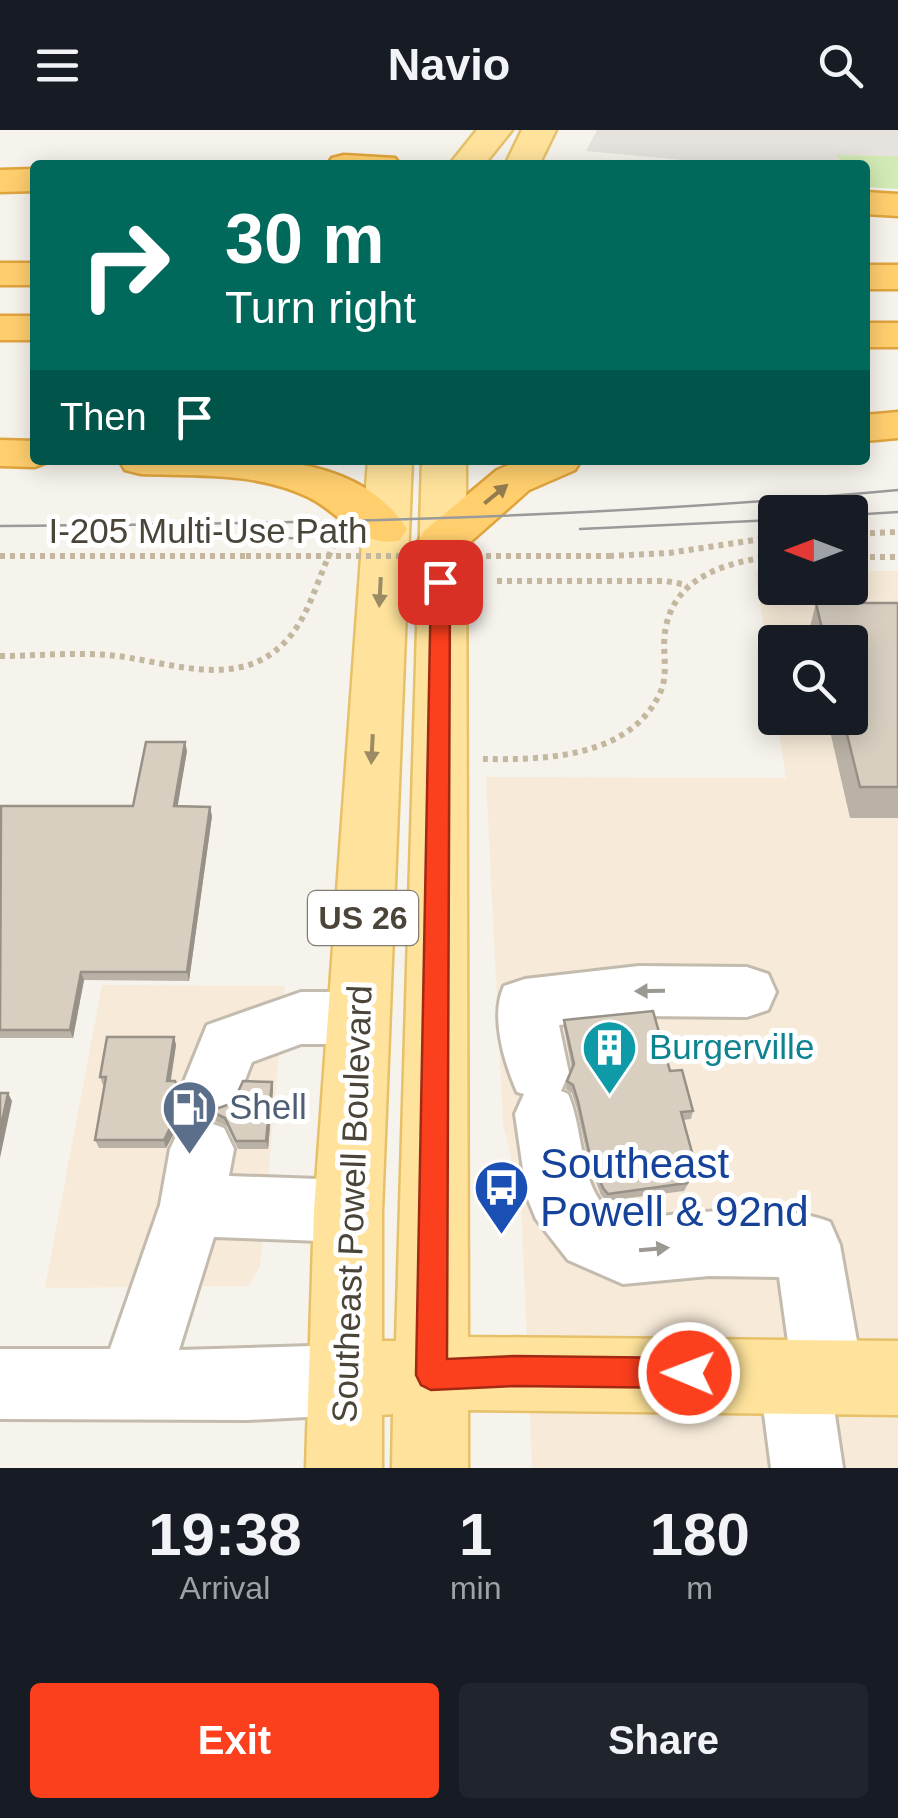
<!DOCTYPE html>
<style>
body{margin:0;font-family:Helvetica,sans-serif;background:#20242c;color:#f1f3f6;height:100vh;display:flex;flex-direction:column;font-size:38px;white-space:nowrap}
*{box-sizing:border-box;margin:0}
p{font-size:32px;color:#9ea1a6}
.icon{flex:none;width:55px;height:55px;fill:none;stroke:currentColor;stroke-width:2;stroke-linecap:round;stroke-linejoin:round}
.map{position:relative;height:1338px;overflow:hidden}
.drawer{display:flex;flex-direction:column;background:#171b24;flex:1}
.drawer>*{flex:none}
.hud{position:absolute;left:30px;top:30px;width:840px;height:305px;border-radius:10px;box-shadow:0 5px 25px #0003;background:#00695c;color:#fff;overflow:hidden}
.needle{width:65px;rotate:270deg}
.fabs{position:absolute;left:758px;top:365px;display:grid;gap:20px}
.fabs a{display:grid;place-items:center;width:110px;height:110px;border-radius:10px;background:#171b24;box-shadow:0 5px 25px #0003;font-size:50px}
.pin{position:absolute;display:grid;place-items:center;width:85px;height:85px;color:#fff;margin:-42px;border-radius:20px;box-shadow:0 5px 15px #0006}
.me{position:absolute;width:110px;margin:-55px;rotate:271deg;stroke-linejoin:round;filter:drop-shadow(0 0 8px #0008)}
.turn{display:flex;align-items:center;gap:35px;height:210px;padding:0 30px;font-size:45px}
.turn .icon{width:130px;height:130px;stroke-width:2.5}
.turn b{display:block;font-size:70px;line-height:85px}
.then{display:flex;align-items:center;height:95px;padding:0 30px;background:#0003;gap:20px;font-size:38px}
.eta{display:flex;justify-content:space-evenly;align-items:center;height:170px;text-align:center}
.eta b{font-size:60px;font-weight:600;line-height:70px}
.button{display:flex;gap:20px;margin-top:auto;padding:20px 30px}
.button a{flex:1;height:115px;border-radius:10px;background:#fc3f1d;color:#fff;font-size:40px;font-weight:600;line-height:115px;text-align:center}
.button a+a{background:#20242c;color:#f1f3f6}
header{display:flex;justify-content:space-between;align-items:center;height:130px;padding:0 30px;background:#171b24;font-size:45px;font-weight:600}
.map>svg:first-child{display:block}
.commercial{fill:#f7ead8}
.industrial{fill:#e6e2dd}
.green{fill:#d2eab5}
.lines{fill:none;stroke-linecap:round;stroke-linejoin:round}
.minor-casing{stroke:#c2bbae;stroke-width:6}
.major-casing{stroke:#e6c16a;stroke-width:5}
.highway-casing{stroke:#e0a43c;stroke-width:5}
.path{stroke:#c4b79f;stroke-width:6;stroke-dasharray:5 5;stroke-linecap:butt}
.minor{fill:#fff;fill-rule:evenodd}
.major{fill:#ffe39c;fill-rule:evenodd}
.highway{fill:#ffcf6e;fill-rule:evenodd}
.tram{stroke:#9a9a9a;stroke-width:2.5}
.path-bridge{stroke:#c4b79f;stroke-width:6;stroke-dasharray:5 5;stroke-linecap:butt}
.wall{fill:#bab2a6}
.shaded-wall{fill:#979187}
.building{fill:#d8cfc1;stroke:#979187;stroke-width:2.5}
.oneway{fill:#937c4e}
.oneway2{fill:#9c8c66}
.oneway3{fill:#9c9892}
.route{fill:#fc3f1d;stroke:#a42913;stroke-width:2.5}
.labels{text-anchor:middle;stroke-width:10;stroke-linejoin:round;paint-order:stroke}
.shield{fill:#fff;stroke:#817c74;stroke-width:2.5}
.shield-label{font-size:32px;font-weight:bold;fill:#4b4439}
.street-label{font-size:35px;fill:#4b4439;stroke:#fff}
.culture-label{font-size:35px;fill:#0d838f;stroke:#fff;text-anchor:start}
.service-label{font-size:35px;fill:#4e5e75;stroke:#fff;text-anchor:start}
.near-transit-label{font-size:42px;fill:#164399;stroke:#fff;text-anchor:start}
</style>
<header><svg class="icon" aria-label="menu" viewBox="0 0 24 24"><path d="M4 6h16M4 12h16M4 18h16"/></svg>Navio<svg class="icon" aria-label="search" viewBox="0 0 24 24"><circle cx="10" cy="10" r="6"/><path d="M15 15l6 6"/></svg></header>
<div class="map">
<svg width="898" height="1338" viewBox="0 0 898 1338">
<rect width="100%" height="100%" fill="#f6f3ec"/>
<!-- commercial -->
<g class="commercial">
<path d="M755,441H775V458H850V441H898V1338H532L521,1069L503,993L486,647L786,648L777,588H850V512H775V571Z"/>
<path d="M102,855L285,856L260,1137L248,1156L45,1158Z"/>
</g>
<!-- industrial -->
<path class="industrial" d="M597,0H898V26L837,25L839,35H736L586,21Z"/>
<!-- green -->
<path class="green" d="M836,25L898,26V59L865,57V35H843Z"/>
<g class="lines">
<defs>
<g id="minor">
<path d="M639,836L747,837L768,844L776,862L768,880L747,887L639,886L559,895L569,943L561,961L568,964C586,1004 577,1070 624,1090C686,1084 773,1070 830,1092L840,1115L863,1245L853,1270L834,1278L843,1338H771L759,1245L769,1220L788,1212L779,1147L709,1146L623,1154L568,1130L536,1089L527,1067L515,984L524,964L517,962C504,932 490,886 504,856L525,849Z"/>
<path d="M301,862H357L378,870L387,888L378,906L357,914H301L252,932L234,978L212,986L190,978L181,959L207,895Z"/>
<path d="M202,990L224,998L234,1019L229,1046L348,1050L371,1059L381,1081L371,1103L348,1112L214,1107L179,1220L345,1215L370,1225L380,1250L370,1275L345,1285L248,1290L0,1289V1219H110L160,1075L170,1019L180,998Z"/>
</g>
<g id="major">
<path d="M477,0H512L484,35H449Z"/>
<path d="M522,0H556L539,35H505Z"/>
<path d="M368,330H412L382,1081V1211H396L422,330H466L468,1207L898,1211V1285L468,1280V1338H392L393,1284L382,1285V1338H306L314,1081Z"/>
</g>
<g id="highway">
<path d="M344,25L395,28L400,35H327L332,28Z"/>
<path d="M35,39V61L0,62V40Z"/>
<path d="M865,62L898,64V86L865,84Z"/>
<rect x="0" y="133" width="35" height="22"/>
<rect x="865" y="135" width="33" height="24"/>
<rect x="0" y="186" width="35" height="24"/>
<rect x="865" y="193" width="33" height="24"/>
<path d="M898,282V308L865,311V285Z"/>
<path d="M0,310L35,311V330H53L35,337L0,336Z"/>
<path d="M119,330C210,330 350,309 407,399L400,410C362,420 340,382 308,367C256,342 197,346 141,344L125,340Z"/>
<path d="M521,330H581L575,340L529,360L458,423L441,427L424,423L418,412L424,401L497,340Z"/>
</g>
</defs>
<!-- minor casing -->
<use href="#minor" class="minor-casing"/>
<!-- major casing -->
<use href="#major" class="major-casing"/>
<!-- highway casing -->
<use href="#highway" class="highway-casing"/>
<!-- path -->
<g class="path">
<path d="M850,404L898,402"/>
<path d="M0,426H246"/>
<path d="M609,426L669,423L775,407"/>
<path d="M850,427H898"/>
<path d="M497,451H666L687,455"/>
<path d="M0,526C36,526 72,522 108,525C166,530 236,562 284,513C311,486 318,444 336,411"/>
<path d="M483,629C544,630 630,628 660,563C669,544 662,522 665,502C673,446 727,432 775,426"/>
</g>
<!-- minor -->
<use href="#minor" class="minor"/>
<!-- major -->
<use href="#major" class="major"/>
<!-- highway -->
<use href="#highway" class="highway"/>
<!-- tram -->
<g class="tram">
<path d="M850,385L898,382"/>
<path d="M0,396C300,394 599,388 898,360"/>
<path d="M580,399L775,390"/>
<path d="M230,409L305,408"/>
</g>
<!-- path-bridge -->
<path class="path-bridge" d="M246,426H609"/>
</g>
<!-- wall -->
<g class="wall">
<path d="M816,473H898V688H850L827,588H850V512H809L808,505Z"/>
<path d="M187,621L177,676L212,686L189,851L84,850L73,908H0V679L133,676Z"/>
<path d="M564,890L670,941L693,981L691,989L683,990L696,1037L693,1045L684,1061L606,1071L601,1065L589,1034L577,979L572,963L566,959L567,951L572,939L564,898Z"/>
<path d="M174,907L176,915L171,951L184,971L202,986L179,994L166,1018H99L95,1010L105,955H103L100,947Z"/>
<path d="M272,952L273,960L268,1019H238L227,996L212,990L210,981L233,973Z"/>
</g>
<!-- shaded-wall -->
<g class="shaded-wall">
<path d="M185,612L187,621L176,686L174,676Z"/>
<path d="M210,677L212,686L189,851L187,842Z"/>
<path d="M81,842L84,850L73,908L70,900Z"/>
<path d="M174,907L176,915L169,959L167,951Z"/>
<path d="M272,952L273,960L268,1019L266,1011Z"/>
<path d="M8,963L12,971L0,1028V1001Z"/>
<path d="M200,978L202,986L179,994L166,1018L164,1010L176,986Z"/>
</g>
<!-- building -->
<g class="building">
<path d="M816,473H898V657H860L843,588H850V512H825Z"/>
<path d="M146,612H185L174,676L210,677L187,842H81L70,900H0L1,676H133Z"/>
<path d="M653,881L670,941L682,940L693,981L681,982L696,1037L687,1053L608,1064L603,1058L590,1026L578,971L573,955L567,951L574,934L564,890Z"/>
<path d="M107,907H174L167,951H175L184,971L200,978L176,986L164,1010H95L106,947H100Z"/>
<path d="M243,951L272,952L266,1011H236L225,988L210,981L233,973Z"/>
<path d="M0,963H8L0,1001Z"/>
</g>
<!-- one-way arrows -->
<defs><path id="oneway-solid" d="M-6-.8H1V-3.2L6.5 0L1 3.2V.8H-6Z" transform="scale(2.5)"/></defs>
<use class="oneway" href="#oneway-solid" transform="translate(496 364) rotate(-39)"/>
<g class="oneway2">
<use href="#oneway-solid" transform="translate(380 462) rotate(93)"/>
<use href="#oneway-solid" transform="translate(372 619) rotate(93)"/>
</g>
<g class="oneway3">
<use href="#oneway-solid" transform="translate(650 861) rotate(179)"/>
<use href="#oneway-solid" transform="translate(654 1119) rotate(-5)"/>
</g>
<!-- route -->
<path class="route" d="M440,445L450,452L447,1229L514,1226L689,1228L700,1233L704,1243L700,1254L689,1258L514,1256L431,1260L421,1255L416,1245L431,452Z"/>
<!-- icons -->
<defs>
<symbol id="building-pin" viewBox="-11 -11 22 30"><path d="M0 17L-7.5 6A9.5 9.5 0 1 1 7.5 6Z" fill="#0f9aa8" stroke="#fff"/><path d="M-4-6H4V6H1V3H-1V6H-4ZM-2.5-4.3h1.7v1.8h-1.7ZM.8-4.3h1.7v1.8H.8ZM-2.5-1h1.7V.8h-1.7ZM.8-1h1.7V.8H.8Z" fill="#fff"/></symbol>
<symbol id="fuel-pin" viewBox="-11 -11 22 30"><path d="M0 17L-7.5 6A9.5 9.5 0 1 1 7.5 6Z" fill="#5c6f8a" stroke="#fff"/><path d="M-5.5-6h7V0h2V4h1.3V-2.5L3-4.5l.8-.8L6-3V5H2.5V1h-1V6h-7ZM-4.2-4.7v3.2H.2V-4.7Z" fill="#fff"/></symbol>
<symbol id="bus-pin" viewBox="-11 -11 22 30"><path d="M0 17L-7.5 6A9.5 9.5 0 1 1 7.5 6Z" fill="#1a4fb4" stroke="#fff"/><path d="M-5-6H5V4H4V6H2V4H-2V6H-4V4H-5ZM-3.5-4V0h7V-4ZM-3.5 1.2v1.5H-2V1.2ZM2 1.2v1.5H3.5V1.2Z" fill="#fff"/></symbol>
</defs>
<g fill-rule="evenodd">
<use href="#building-pin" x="578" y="886" width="63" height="86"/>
<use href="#fuel-pin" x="158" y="946" width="63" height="86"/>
<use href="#bus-pin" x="470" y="1026" width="63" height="86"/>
</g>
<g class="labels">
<!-- shield labels -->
<rect class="shield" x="308" y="761" width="110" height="54" rx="8"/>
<g class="shield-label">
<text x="363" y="799">US 26</text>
</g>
<!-- street labels -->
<g class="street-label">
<text x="208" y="413">I-205 Multi-Use Path</text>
<text transform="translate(352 1074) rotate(-88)" y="12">Southeast Powell Boulevard</text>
</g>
<!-- culture labels -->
<g class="culture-label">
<text x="649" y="929">Burgerville</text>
</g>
<!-- service labels -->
<g class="service-label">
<text x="229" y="989">Shell</text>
</g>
<!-- near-transit labels -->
<g class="near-transit-label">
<text x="540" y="1048">Southeast<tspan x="540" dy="48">Powell &amp; 92nd</tspan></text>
</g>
</g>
</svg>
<div class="fabs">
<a><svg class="needle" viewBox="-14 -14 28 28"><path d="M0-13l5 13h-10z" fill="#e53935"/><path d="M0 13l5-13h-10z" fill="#9ea1a6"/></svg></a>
<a><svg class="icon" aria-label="search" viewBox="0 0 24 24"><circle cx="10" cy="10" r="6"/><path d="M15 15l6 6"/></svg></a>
</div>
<div class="pin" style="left:440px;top:452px;background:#d93025"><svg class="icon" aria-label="arrive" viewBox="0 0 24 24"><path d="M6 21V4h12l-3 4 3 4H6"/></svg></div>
<svg class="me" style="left:689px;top:1243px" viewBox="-20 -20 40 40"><circle r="17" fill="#fc3f1d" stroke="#fff" stroke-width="3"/><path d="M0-11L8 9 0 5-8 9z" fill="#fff"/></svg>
<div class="hud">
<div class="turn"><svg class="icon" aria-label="right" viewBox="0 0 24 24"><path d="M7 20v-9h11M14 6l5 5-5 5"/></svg><div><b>30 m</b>Turn right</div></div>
<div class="then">Then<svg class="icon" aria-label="arrive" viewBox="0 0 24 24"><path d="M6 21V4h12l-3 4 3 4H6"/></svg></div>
</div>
</div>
<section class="drawer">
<div class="eta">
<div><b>19:38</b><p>Arrival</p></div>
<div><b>1</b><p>min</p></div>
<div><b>180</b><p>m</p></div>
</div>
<div class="button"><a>Exit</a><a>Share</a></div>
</section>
